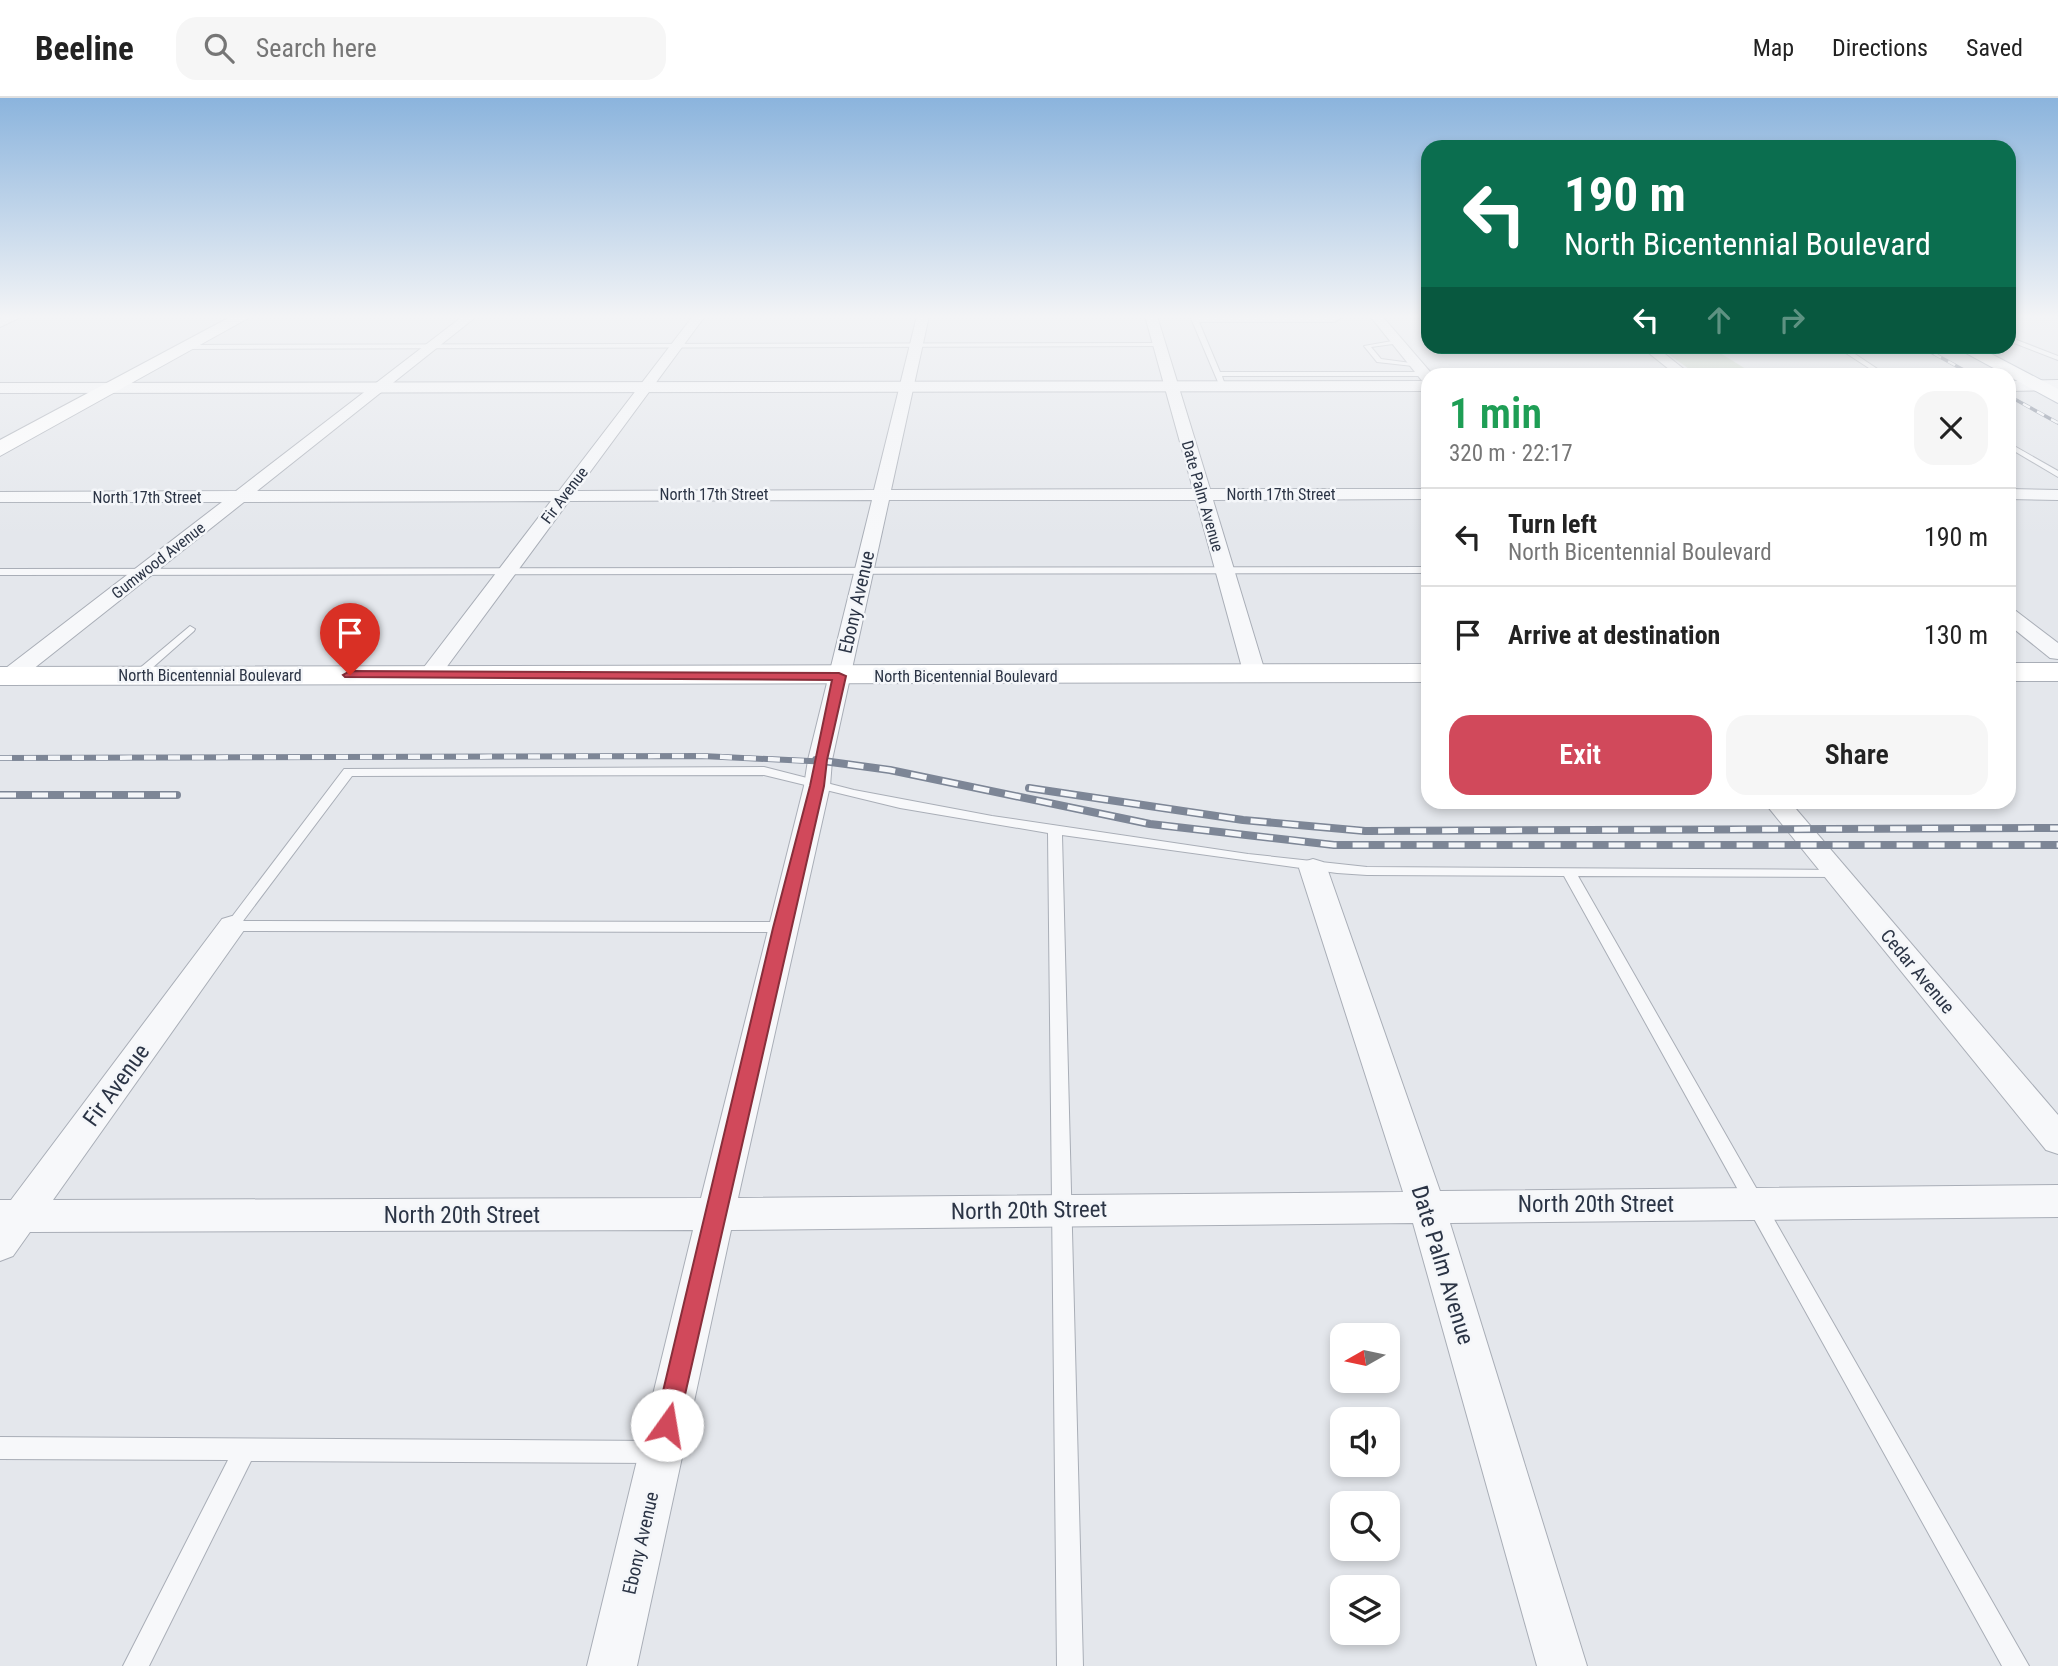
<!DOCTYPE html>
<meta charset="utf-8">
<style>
body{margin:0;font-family:"Roboto Condensed",sans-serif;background:#f6f6f6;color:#222;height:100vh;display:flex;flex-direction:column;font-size:26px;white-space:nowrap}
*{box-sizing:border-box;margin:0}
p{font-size:23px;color:#767676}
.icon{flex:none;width:38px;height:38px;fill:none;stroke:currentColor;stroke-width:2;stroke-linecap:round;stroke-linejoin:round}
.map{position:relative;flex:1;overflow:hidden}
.drawer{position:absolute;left:1421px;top:270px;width:595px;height:441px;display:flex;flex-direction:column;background:#fff;border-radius:21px;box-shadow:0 4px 10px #0003}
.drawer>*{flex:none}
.banner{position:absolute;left:1421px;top:42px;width:595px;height:214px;border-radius:21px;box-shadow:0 4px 10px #0003;background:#0b6e4f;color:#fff;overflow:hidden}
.needle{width:46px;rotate:261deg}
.tools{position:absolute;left:1330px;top:1225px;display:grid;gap:14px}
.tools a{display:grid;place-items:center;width:70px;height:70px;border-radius:14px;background:#fff;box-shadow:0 4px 10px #0003;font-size:35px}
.pin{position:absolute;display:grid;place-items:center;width:60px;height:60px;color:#fff;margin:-72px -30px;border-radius:50% 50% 50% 0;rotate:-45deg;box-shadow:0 0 7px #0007}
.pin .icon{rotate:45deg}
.me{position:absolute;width:77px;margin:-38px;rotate:13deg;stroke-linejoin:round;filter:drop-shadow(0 0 5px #0008)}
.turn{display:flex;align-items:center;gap:24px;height:147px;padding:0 28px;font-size:32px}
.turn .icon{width:91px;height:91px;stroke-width:2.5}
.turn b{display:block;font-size:49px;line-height:60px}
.lanes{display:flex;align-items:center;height:66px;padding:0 28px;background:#0003;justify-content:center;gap:35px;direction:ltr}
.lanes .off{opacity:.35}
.round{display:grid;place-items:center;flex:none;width:74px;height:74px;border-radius:21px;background:#f6f6f6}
.overview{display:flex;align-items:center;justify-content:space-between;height:119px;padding:0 28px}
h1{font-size:42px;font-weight:600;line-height:52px;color:#1e9e55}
.button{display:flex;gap:14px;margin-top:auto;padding:14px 28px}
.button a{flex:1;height:80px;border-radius:21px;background:#d1495b;color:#fff;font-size:28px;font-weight:600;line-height:80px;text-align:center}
.button a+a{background:#f6f6f6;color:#222}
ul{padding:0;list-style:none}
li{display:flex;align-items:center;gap:21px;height:98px;padding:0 28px;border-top:2px solid #e0e0e0}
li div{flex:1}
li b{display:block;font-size:26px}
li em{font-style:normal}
header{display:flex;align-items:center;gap:42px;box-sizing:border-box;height:98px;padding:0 35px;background:#fff;border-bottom:2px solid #e0e0e0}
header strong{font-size:33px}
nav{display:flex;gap:38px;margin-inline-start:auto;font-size:24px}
.search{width:490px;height:63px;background:#f6f6f6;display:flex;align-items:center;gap:18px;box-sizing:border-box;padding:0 24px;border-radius:21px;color:#767676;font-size:26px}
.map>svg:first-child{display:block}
.green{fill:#c9d6c5}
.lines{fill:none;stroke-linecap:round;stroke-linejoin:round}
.service-casing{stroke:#a9aeb7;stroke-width:2}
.minor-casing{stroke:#a9aeb7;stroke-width:2}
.tertiary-casing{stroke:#a9aeb7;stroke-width:2}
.secondary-casing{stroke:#a9aeb7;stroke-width:2}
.primary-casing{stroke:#a3abb8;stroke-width:2}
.service{fill:#f7f8fa;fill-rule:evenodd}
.minor{fill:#f7f8fa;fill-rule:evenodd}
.tertiary{fill:#f7f8fa;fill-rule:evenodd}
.secondary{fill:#fff;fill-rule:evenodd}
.primary{fill:#fff;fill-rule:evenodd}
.rail-far2-casing{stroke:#7d8696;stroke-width:3.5}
.rail-far1-casing{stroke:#7d8696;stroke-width:6}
.rail-casing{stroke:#7d8696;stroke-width:8}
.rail-far2{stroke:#f4f6f9;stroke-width:2.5;stroke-dasharray:8;stroke-linecap:butt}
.rail-far1{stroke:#f4f6f9;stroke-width:4.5;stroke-dasharray:12;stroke-linecap:butt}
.rail{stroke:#f4f6f9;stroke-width:5;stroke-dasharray:16;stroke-linecap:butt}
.route{fill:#d1495b;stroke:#882f3b;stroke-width:2}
.labels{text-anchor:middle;stroke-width:5;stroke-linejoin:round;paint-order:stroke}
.far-street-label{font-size:16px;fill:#2b3445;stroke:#f4f6f9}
.street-label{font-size:19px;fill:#2b3445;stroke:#f4f6f9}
.near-street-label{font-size:23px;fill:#2b3445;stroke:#f4f6f9}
</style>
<header>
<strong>Beeline</strong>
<div class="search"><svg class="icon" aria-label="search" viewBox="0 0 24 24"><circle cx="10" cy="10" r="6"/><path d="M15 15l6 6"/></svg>Search here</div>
<nav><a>Map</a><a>Directions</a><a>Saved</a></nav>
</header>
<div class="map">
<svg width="2058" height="1568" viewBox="0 0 2058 1568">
<rect width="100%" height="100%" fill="#e4e7ec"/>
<!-- green -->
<path class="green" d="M1660,250H1712L1754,276H1696Z"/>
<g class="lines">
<defs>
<g id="service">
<path d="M1190,218H1196L1197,220H1334L1343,218L1335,224H1199L1220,274H1423L1426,276L1423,278H1222L1224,284L1221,286L1218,284Z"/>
<path d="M2009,239L2058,258V262L2009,243Z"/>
<path d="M1398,242L1400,245L1371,249L1381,261L1411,265L1413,268L1377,264L1364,248Z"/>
<path d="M1159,245L1161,248L188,251L185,249L188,247Z"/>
<path d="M1835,248H1843L1885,276H1878Z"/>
<path d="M2009,345L2058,373V379L2009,350Z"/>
<path d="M1428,469V475L0,477V471Z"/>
<path d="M190,528L195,531L194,533L142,579H134V575Z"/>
<path d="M764,669L854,692L992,718L1248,756L1367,769L1841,772L1843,775L1841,778L1836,779L1578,778L2029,1568H2002L1564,778L1367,777L1337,775L1062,737L1083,1568H1057L1048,735L900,710L764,677L352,678L243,823L781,824L788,829L781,834L232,833L225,828L344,671Z"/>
<path d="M0,1339L656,1343L664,1346L667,1354L664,1362L656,1365L251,1363L149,1568H123L228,1362L0,1361Z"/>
</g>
<g id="minor">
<path d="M7,218H23L0,229V221Z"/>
<path d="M463,218H477L257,393H559L693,218H705L576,393L874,392L917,218H929L891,392L1193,391L1145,218H1157L1210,391H1428V401L1213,402L1266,577L1255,584L1244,577L1196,402H889L832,662L830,688L738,1100L1403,1094L1299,770L1303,764L1313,761L1323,764L1327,770L1440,1093L2058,1087V1119L1450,1125L1587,1568H1537L1413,1125L731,1132L637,1568H587L693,1132L30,1134L13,1158L0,1163V1102H11L222,821L232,818L242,821L247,828L242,835L53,1102L701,1100L804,688L808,662L872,402L569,403L437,582L429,584L418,577L551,403L244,404L18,583L10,585L0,580L2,573L222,404H0V394L236,393Z"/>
<path d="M1370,218H1382L1432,276H1428V285L1423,284Z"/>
<path d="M1640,248H1655L1690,276H1675Z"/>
<path d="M2009,391L2058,392V402L2009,401Z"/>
<path d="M2009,511L2016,513L2058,545V561L2050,560L2009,527Z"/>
<path d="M1764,704H1790L2058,1017V1056L2046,1052Z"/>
</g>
<g id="tertiary">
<path d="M2058,282V292L2009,293V283Z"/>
<path d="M1428,283V293L0,295V285Z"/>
</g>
<g id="secondary">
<path d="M232,218H252L0,358V342Z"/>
<rect x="2009" y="565" width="49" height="18"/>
<path d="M1428,566V584L0,587V569Z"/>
</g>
<path id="primary" d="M1953,248H1976L2058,291V305Z"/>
</defs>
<!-- service casing -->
<use href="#service" class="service-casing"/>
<!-- minor casing -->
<use href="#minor" class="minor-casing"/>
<!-- tertiary casing -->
<use href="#tertiary" class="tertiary-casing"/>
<!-- secondary casing -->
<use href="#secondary" class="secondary-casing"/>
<!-- primary casing -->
<use href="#primary" class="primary-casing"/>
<!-- service -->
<use href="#service" class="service"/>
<!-- minor -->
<use href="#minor" class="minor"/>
<!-- tertiary -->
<use href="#tertiary" class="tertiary"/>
<!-- secondary -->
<use href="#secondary" class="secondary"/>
<!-- primary -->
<use href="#primary" class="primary"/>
<defs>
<g id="rail-far2">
<path d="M1920,248L1971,276"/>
<path d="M2009,298L2058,325"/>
</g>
<path id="rail-far1" d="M0,660L702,658L831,664"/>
<g id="rail">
<path d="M816,662L890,672L1150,726L1334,747H2058"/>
<path d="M1029,690L1243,722L1365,733L2058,730"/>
<path d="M0,697H177"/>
</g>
</defs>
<!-- rail-far2 casing -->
<use href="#rail-far2" class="rail-far2-casing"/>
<!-- rail-far1 casing -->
<use href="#rail-far1" class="rail-far1-casing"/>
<!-- rail casing -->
<use href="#rail" class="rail-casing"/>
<!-- rail-far2 -->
<use href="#rail-far2" class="rail-far2"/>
<!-- rail-far1 -->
<use href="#rail-far1" class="rail-far1"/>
<!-- rail -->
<use href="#rail" class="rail"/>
</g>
<!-- sky -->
<linearGradient id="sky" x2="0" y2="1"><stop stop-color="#8bb4dd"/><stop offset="0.5" stop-color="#f3f4f6"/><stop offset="1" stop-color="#f3f4f6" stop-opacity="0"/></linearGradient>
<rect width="2058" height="437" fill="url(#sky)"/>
<!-- route -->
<path class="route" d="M350,573L839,575L846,578L827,662L824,688L676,1336L667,1340L658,1336L655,1327L773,830L810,688L832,582L345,579L343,577Z"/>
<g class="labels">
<!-- far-street labels -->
<g class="far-street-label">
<text x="714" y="402">North 17th Street</text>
<text x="1281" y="402">North 17th Street</text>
<text transform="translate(564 397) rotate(-53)" y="6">Fir Avenue</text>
<text transform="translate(1203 398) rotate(74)" y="6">Date Palm Avenue</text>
<text x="147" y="405">North 17th Street</text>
<text transform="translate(158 462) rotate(-38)" y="6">Gumwood Avenue</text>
<text x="210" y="583">North Bicentennial Boulevard</text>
<text x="966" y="584">North Bicentennial Boulevard</text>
</g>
<!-- street labels -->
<g class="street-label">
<text transform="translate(856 504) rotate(-77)" y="7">Ebony Avenue</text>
<text transform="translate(1918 873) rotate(50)" y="7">Cedar Avenue</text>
<text transform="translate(640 1445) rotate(-77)" y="7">Ebony Avenue</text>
</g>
<!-- near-street labels -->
<g class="near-street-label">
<text transform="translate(116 987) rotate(-54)" y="8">Fir Avenue</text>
<text x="1596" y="1114">North 20th Street</text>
<text transform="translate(1029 1112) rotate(-1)" y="8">North 20th Street</text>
<text x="462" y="1125">North 20th Street</text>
<text transform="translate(1443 1167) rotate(73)" y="8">Date Palm Avenue</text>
</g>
</g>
</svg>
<div class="tools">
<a><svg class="needle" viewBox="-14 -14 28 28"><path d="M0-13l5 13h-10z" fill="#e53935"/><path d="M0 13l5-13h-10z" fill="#767676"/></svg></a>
<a><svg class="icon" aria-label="sound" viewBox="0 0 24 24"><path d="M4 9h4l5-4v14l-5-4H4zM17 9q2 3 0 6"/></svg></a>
<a><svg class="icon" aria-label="search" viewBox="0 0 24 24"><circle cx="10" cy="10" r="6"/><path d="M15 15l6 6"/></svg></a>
<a><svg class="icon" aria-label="layers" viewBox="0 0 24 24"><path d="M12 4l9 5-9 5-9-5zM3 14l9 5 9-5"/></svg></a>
</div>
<div class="pin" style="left:350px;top:577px;background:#d93025"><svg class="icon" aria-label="arrive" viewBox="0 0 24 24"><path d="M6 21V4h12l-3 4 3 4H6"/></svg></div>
<svg class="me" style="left:667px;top:1327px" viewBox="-20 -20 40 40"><circle r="19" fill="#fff"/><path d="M0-13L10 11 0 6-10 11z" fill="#d1495b"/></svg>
<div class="banner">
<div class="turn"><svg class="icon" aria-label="left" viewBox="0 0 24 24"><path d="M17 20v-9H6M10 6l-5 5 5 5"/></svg><div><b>190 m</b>North Bicentennial Boulevard</div></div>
<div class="lanes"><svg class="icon" aria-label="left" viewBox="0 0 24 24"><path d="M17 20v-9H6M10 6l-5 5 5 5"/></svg><svg class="icon off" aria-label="ahead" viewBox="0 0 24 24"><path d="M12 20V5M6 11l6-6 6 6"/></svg><svg class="icon off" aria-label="right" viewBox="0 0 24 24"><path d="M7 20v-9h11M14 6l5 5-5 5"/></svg></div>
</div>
<section class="drawer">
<div class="overview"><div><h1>1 min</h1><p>320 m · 22:17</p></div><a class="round"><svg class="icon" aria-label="close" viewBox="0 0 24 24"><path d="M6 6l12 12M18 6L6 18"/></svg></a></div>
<ul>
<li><svg class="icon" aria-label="left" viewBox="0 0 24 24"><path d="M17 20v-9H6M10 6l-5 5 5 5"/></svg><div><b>Turn left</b><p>North Bicentennial Boulevard</p></div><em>190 m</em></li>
<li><svg class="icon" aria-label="arrive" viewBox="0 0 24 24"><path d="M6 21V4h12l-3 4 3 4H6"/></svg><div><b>Arrive at destination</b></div><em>130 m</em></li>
</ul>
<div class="button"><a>Exit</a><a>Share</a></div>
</section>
</div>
